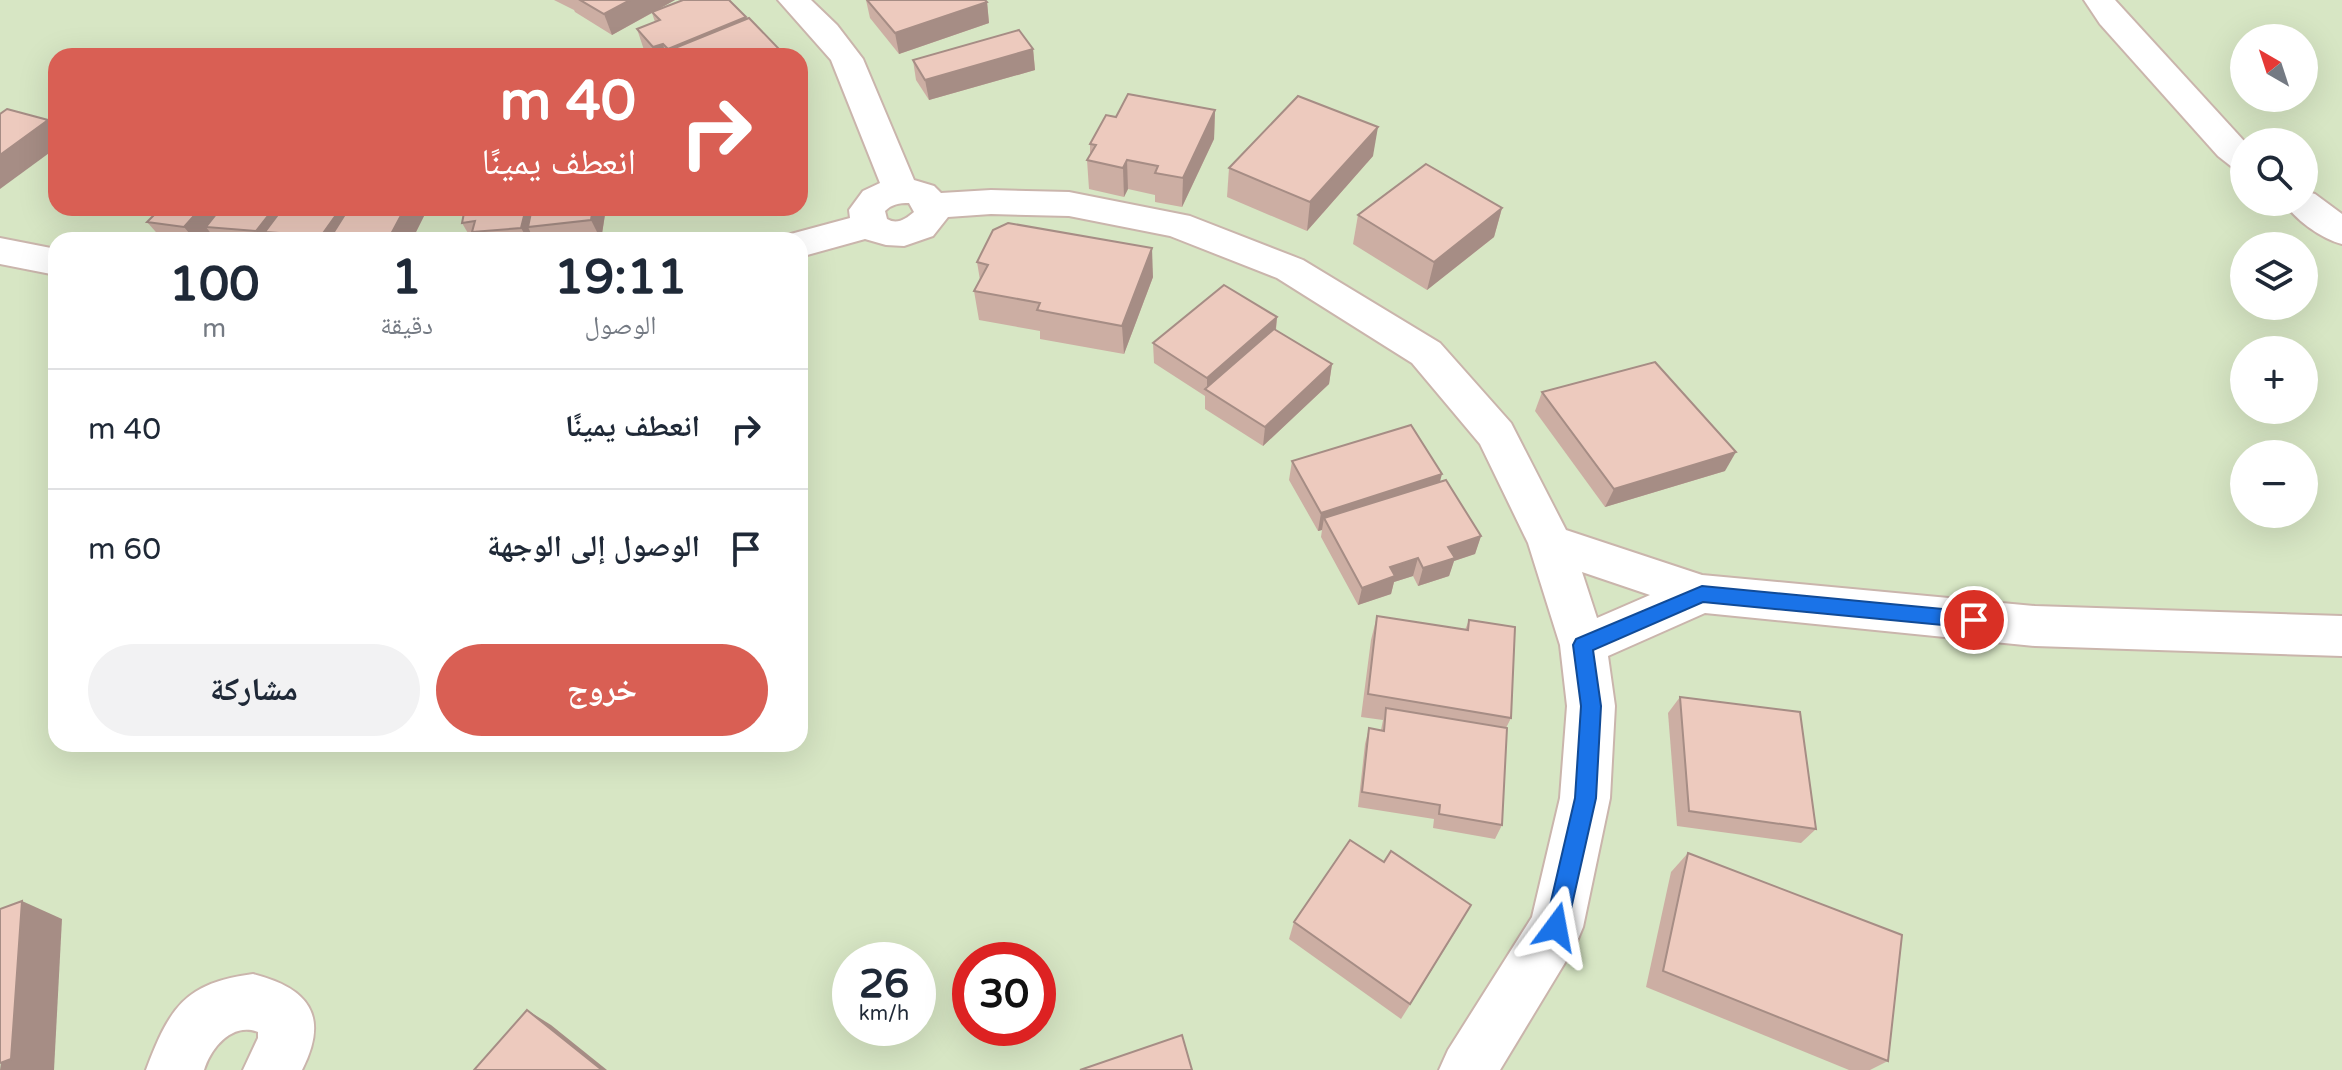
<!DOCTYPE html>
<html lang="ar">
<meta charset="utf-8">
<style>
body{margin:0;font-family:"Varela Round","Noto Naskh Arabic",sans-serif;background:#f2f2f3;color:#1f2937;direction:rtl;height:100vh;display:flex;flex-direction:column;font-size:30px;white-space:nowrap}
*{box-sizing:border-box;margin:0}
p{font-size:26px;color:#747a83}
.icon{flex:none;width:44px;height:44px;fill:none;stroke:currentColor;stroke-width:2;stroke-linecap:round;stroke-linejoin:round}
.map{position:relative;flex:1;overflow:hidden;direction:ltr}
.details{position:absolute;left:48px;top:232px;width:760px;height:520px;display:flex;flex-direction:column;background:#fff;border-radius:24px;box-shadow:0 8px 32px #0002;direction:rtl}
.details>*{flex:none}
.top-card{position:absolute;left:48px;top:48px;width:760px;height:168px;border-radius:24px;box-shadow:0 8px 32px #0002;direction:rtl;background:#d95f54;color:#fff;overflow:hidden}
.needle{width:52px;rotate:321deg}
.fabs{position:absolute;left:2230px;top:24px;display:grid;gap:16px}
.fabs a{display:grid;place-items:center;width:88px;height:88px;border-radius:50%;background:#fff;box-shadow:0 8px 32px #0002;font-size:40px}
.speed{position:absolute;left:832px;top:942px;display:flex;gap:16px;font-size:40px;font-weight:700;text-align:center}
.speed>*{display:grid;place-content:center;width:104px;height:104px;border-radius:50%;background:#fff;box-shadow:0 8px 32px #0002;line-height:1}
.speed small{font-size:20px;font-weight:400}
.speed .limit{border:12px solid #d22;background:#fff;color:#111}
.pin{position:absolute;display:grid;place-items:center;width:68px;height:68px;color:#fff;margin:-34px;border:4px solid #fff;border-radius:50%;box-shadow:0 2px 8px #0007}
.me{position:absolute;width:88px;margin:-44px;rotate:13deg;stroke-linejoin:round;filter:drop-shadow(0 0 6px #0008)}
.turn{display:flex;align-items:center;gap:28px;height:168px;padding:0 40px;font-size:36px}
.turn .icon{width:104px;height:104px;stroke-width:2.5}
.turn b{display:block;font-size:56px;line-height:68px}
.eta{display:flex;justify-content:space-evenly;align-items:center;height:136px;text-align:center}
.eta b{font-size:48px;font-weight:700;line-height:56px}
.action{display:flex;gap:16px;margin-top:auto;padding:16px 40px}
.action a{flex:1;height:92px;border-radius:48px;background:#d95f54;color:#fff;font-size:32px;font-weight:700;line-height:92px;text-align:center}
.action a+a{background:#f2f2f3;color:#1f2937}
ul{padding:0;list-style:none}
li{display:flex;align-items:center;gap:24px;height:120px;padding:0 40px;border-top:2px solid #e0e1e3}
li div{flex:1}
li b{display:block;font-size:30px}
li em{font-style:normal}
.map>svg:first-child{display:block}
.green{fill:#d7e6c4;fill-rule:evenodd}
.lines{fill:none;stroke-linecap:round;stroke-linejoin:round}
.minor-casing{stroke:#cab5ac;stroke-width:4}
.minor{fill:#fff;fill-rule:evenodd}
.wall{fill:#ccaea3}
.shaded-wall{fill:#a68d85}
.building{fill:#edcabe;stroke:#a68d85;stroke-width:2}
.route{fill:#1a73e8;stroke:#114b97;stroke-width:2}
</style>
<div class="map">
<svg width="2342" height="1070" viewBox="0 0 2342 1070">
<rect width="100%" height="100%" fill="#faeee4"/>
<!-- green -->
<path class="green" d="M0,0H2342V1070H0ZM2244,38H2304V98H2244ZM56,56H800V208H56ZM2244,142H2304V202H2244ZM56,240H800V744H56ZM2244,246H2304V306H2244ZM2244,350H2304V410H2244ZM2244,454H2304V514H2244ZM850,960H918V1028H850ZM970,960H1038V1028H970Z"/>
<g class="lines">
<defs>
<g id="minor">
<path d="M778,0H811L837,25L863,59L914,180L934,186L941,193L991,190L1069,192L1190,216L1303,260L1440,343L1511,423L1566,530L1702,575L2035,606L2342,616V656L2035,646L1705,613L1608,656L1615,706L1610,798L1583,927L1575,946L1500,1070H1439L1448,1050L1532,917L1560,798L1567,706L1560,645L1528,543L1480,444L1412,363L1277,278L1170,236L1069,216L991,214L948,217L933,236L904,246L886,245L865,239L800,257V240H784L787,235L850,218L849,210L863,191L880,183L831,60ZM909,203L914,212C906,219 897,225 887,219L885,211C892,204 899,203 909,203ZM1582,572L1650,595L1597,618Z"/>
<path d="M2084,0H2115L2245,142L2244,170L2232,167L2218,156L2100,24Z"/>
<path d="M2304,191L2315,194L2342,214V244C2322,239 2295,220 2284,202H2304Z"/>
<path d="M0,238L56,249V275L0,264Z"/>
<path d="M253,974C308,988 330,1015 302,1070H243L258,1038V1032C232,1022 211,1048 204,1070H146C169,1009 184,983 253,974Z"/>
</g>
</defs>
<!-- minor casing -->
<use href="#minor" class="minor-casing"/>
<!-- minor -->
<use href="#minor" class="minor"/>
</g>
<!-- wall -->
<g class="wall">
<path d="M554,0H675L655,11L746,17L747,19L780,50L782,56H650L644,50L637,29L655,22L652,13L612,35L575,12L574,10Z"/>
<path d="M866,0H985L987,2L989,23L899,54L870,18Z"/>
<path d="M1033,49L1035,70L929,100L916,80L913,60Z"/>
<path d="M1215,110L1214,139L1182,207L1155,202V195L1128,189L1124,197L1089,189L1087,160L1090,155V144L1116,117Z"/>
<path d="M1373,156L1307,231L1227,197L1229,168Z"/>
<path d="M161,208H428L412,240H216L212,235L207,240H163L147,222Z"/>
<path d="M606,208L601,240H472L462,223Z"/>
<path d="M1502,208L1494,237L1427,290L1353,244L1358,215Z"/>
<path d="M977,262L1153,277L1124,354L1040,339V331L979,320L974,291L980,280Z"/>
<path d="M1277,317L1276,330L1332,364L1329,384L1263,446L1205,409V396L1154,363L1153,343Z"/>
<path d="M1542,392L1725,471L1605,507L1535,411Z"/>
<path d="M1292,461L1440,481L1481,536L1475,554L1454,561L1449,576L1418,586L1413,576L1394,582L1391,594L1358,605L1321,537L1322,530L1318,531L1289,480Z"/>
<path d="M1377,616L1465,630L1469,620L1511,718L1506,728L1502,825L1495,839L1433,828L1434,819L1358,807L1365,744L1369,728L1381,730L1383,720L1361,717L1371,640Z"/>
<path d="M1680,697L1816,829L1801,843L1677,826L1668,713Z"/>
<path d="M1688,853L1888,1061L1870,1070H1849L1646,987L1671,872Z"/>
<path d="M1294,922L1461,923L1401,1019L1289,939Z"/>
</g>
<!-- shaded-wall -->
<g class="shaded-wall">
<path d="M630,0H675L612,35L604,14Z"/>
<path d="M987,2L989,23L899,54L895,33Z"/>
<path d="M746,17L752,38L670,56L668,49Z"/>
<path d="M663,44L666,56H656L653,47Z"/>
<path d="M1033,49L1035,70L929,100L925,80Z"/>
<path d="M780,50L782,56H764Z"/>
<path d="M1215,110L1214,139L1182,207L1183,178Z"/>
<path d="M48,120L56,130V148L0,189V155Z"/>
<path d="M1378,127L1373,156L1307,231L1310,202Z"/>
<path d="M1127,160L1128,189L1124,197L1123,168Z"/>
<path d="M201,208H208L221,225L206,227L212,235L207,240H195L184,227Z"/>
<path d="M274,208H304L265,232L271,240H262L256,231Z"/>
<path d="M341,208H369L332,235L336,240H324L321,236Z"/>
<path d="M405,208H428L412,240H393L390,236Z"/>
<path d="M526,208H542L528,227L534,240H528L521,228Z"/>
<path d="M593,208H606L601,240L591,220Z"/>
<path d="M1502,208L1494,237L1427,290L1434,262Z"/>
<path d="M1152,248L1153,277L1124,354L1122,326Z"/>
<path d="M1277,317L1275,336L1207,390V378Z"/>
<path d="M1332,364L1329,384L1263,446L1265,427Z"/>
<path d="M1736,452L1725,471L1605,507L1614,489Z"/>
<path d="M1442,474L1437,493L1324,518L1322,530L1318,531L1321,513Z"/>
<path d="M1481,536L1475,554L1454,561L1449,576L1418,586L1423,568L1448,547Z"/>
<path d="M1418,558L1413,576L1394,582L1391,594L1358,605L1362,588L1390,567Z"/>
<path d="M22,901L62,919L54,1070H0Z"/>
<path d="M527,1010L551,1025L607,1070H602Z"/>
</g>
<!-- building -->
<g class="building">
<path d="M580,0H630L604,14Z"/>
<path d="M683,0H729L746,17L668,49L663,44L653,47L637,29L660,20L652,12Z"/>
<path d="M867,0H985L987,2L895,33Z"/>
<path d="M749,18L780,50L764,56H669L665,52Z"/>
<path d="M1019,30L1033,49L925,80L913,60Z"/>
<path d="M1128,94L1215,110L1183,178L1155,173L1158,166L1127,160L1123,168L1087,160L1096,145L1090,144L1106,115L1116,117Z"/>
<path d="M1298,96L1378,127L1310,202L1229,168Z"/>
<path d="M7,109L48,120L0,155V114Z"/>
<path d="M1426,164L1502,208L1434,262L1358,215Z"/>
<path d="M161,208H201L184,227L147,222Z"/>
<path d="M221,208H274L256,231L206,227Z"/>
<path d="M283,208H341L321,236L265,232Z"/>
<path d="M349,208H405L390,236L332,235Z"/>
<path d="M465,208H526L521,228L472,232L475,221L462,223Z"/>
<path d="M532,208H593L591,220L528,227Z"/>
<path d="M1008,223L1152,248L1122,326L1037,310L1040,303L974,291L988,265L977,262L993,230Z"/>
<path d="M1224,285L1277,317L1207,378L1153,343Z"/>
<path d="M1274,329L1332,364L1265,427L1205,389Z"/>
<path d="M1655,362L1736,452L1614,489L1542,392Z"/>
<path d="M1411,425L1442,474L1321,513L1292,461Z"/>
<path d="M1446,480L1481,536L1448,547L1455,558L1423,568L1418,558L1390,567L1395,576L1362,588L1324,518Z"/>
<path d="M1377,616L1468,630L1469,620L1515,627L1511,718L1368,694Z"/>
<path d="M1680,697L1800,712L1816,829L1689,811Z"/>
<path d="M1386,708L1507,728L1502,825L1439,814L1440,805L1362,792L1369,728L1384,731Z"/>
<path d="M1350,840L1384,862L1391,851L1471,905L1410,1004L1294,922Z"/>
<path d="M1688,853L1902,935L1888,1061L1663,971Z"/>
<path d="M22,901L11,1059L0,1063V909Z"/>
<path d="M527,1010L602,1070H474Z"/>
<path d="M1182,1035L1192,1070H1080Z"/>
</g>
<!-- route -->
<path class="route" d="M1702,586L1974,612L1981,614L1984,620L1981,626L1974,628L1703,602L1593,650L1601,706L1596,798L1567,927L1564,934L1556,938L1548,934L1545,927L1575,798L1581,706L1573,645L1576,639Z"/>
</svg>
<div class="fabs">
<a><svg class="needle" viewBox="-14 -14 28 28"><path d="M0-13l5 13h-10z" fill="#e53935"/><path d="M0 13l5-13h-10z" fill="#747a83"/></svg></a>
<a><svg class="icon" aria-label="search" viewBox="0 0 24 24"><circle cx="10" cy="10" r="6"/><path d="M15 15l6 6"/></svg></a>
<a><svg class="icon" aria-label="layers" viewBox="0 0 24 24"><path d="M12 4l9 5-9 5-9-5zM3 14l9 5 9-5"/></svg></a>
<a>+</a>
<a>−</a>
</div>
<div class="speed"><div>26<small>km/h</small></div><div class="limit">30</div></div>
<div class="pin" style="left:1974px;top:620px;background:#d93025"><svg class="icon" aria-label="arrive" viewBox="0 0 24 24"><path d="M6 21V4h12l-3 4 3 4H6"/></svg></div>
<svg class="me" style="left:1556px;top:927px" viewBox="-20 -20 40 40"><path d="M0-17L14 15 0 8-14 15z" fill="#1a73e8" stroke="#fff" stroke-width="4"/></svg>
<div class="top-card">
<div class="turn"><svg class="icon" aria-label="right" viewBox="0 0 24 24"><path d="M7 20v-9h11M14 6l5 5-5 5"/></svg><div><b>40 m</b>انعطف يمينًا</div></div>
</div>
<section class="details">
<div class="eta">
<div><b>19:11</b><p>الوصول</p></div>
<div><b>1</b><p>دقيقة</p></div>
<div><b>100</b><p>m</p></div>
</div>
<ul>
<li><svg class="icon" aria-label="right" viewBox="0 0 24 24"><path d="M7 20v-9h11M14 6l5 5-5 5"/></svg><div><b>انعطف يمينًا</b></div><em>40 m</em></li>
<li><svg class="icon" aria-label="arrive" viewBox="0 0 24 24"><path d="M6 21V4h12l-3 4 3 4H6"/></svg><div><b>الوصول إلى الوجهة</b></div><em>60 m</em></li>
</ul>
<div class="action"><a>خروج</a><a>مشاركة</a></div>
</section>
</div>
